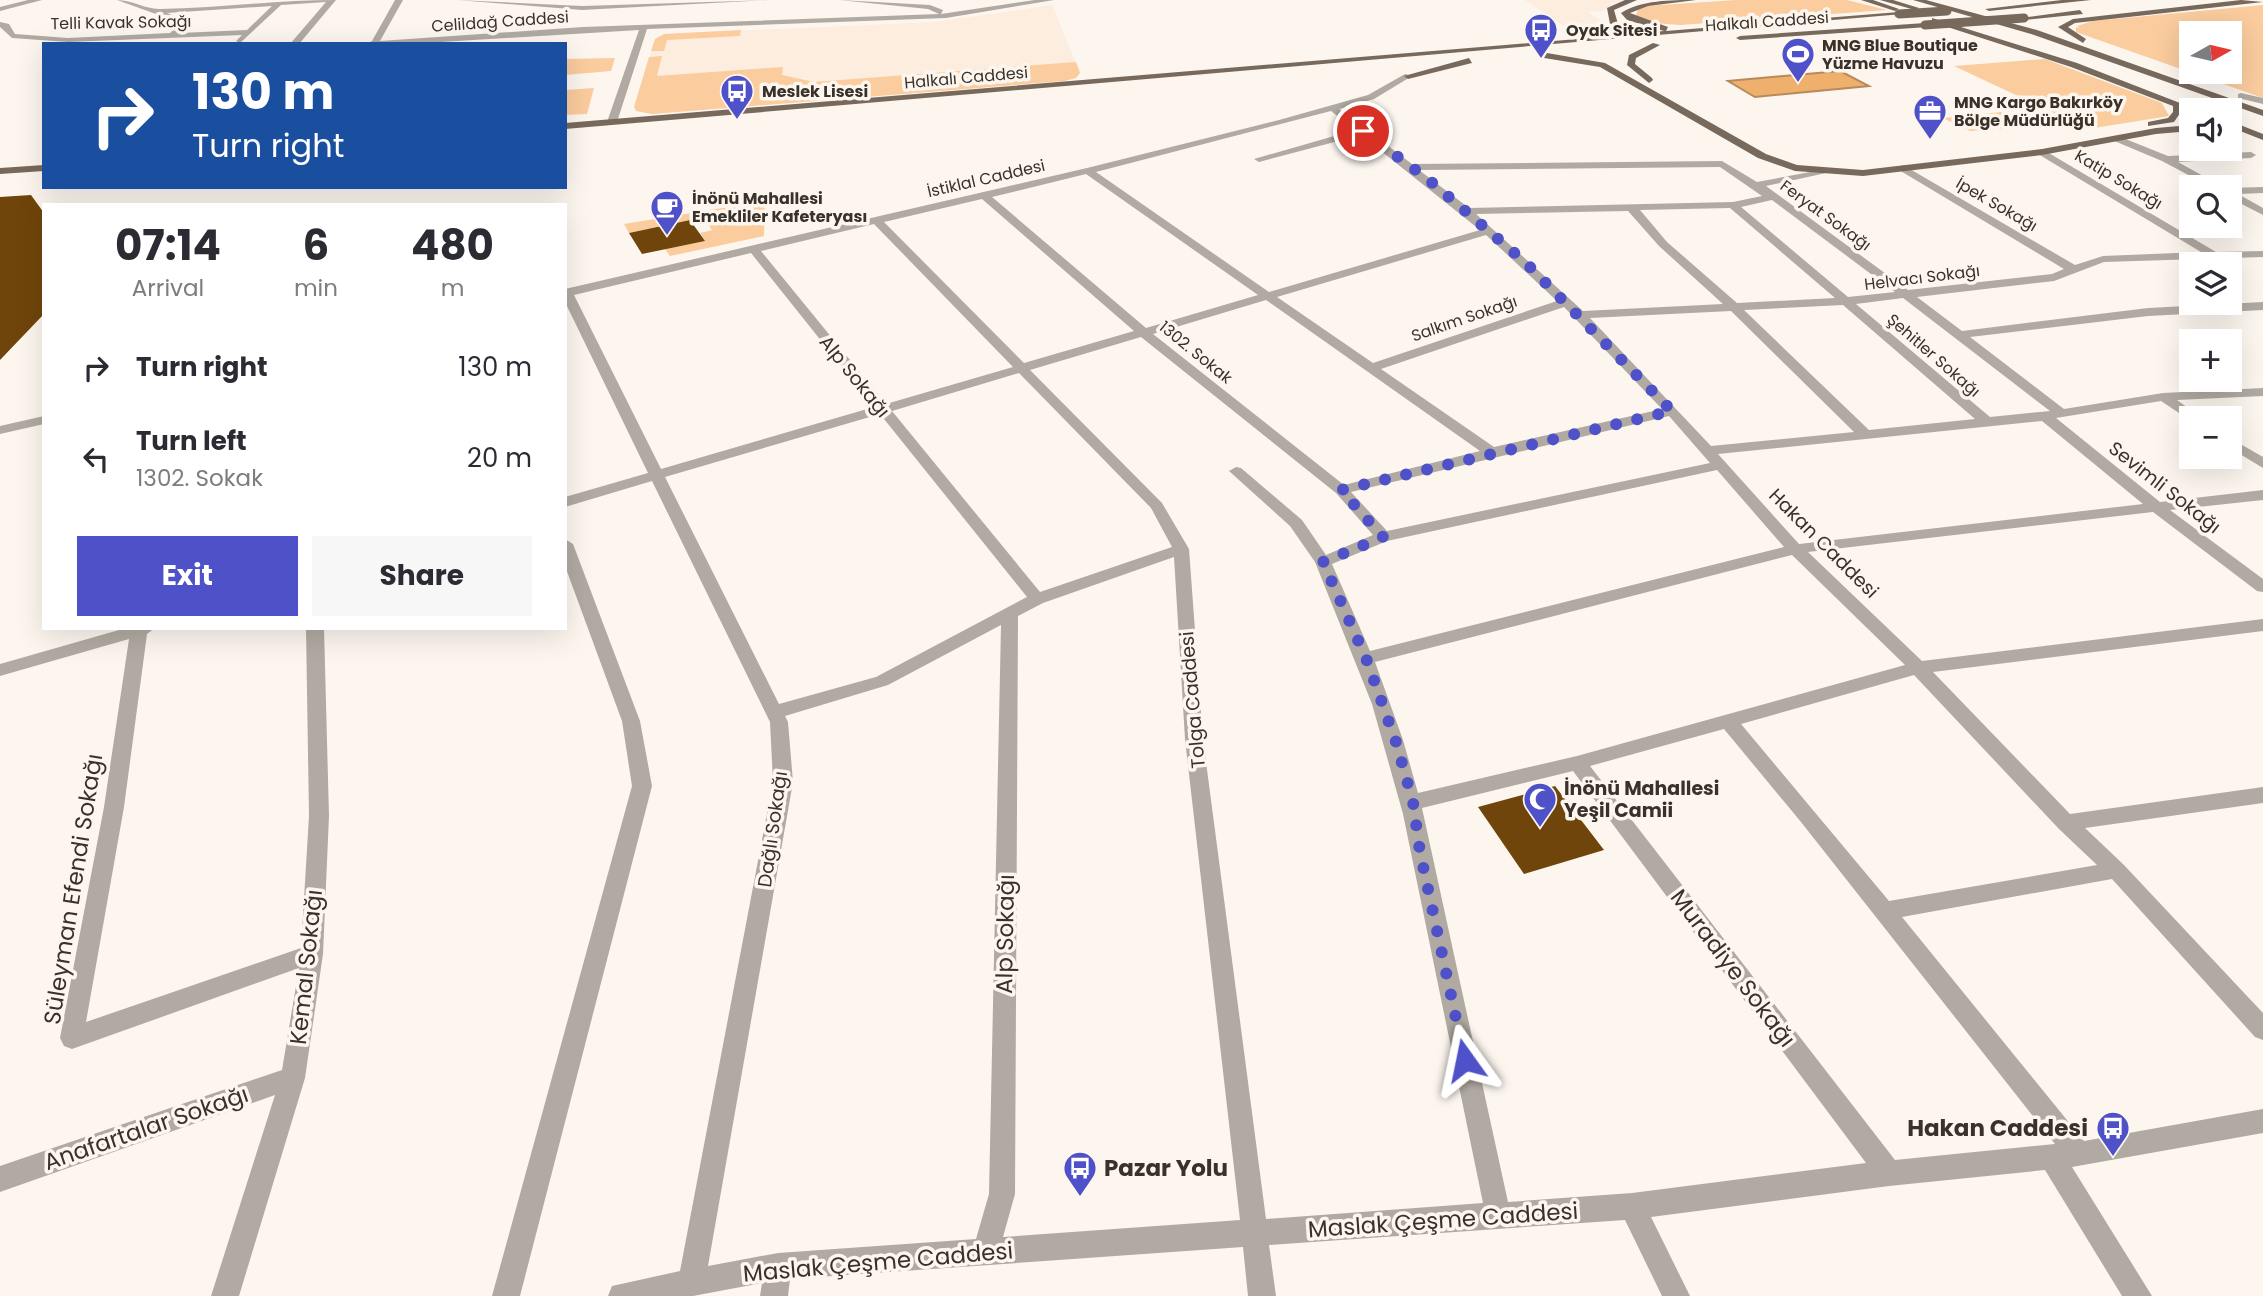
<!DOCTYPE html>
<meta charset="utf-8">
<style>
body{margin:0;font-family:Poppins,sans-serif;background:#f7f7f7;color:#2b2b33;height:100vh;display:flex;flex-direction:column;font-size:26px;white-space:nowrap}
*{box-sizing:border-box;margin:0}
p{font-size:23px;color:#7c7c81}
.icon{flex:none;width:38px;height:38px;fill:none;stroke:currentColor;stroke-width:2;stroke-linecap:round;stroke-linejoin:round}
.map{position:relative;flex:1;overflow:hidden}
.panel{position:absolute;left:42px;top:203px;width:525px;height:427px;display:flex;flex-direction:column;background:#fff;border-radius:0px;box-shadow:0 7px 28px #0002}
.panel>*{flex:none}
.hud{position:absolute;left:42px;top:42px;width:525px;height:147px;border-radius:0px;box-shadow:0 7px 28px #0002;background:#1a4fa0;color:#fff;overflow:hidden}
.needle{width:46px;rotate:82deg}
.fabs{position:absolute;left:2179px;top:21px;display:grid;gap:14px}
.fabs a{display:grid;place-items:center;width:63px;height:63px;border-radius:0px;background:#fff;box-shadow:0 7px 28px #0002;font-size:35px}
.pin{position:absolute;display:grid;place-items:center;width:60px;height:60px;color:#fff;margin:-30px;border:4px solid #fff;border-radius:50%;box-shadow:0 2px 7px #0007}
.me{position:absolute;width:77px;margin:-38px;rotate:348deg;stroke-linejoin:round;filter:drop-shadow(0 0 5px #0008)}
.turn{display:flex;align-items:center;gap:24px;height:147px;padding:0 35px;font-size:32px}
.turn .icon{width:91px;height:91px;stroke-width:2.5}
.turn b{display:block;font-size:49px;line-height:60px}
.eta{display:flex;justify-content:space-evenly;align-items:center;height:119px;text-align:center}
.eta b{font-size:42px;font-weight:700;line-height:49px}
.button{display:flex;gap:14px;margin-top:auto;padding:14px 35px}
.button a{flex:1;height:80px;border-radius:0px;background:#4e51c7;color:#fff;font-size:28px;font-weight:700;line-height:80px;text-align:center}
.button a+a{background:#f7f7f7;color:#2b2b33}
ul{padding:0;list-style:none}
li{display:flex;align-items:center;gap:21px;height:91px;padding:0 35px}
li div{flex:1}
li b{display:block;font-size:26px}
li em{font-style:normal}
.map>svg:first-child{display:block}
.built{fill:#fceddf}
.green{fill:#facc9e;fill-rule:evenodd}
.water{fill:#efb06e;stroke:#b88a5a;stroke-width:2}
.building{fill:#70450c}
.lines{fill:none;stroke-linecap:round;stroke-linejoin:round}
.minor{fill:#b1aaa2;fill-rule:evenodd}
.major{fill:#77695c;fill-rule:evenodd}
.major-bridge{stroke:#77695c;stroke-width:9}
.route{stroke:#4e51c7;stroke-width:12;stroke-dasharray:0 21.6}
.labels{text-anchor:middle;stroke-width:7;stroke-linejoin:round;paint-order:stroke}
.far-street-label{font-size:16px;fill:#38322b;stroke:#fdf6ef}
.far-poi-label{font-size:16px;font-weight:bold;fill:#38322b;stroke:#fdf6ef;text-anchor:start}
.street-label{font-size:19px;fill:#38322b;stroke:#fdf6ef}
.poi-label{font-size:19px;font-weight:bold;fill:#38322b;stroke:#fdf6ef;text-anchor:start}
.near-street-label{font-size:23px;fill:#38322b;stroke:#fdf6ef}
.near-poi-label{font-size:23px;font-weight:bold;fill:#38322b;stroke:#fdf6ef;text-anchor:end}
</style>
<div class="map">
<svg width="2263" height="1296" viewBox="0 0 2263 1296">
<rect width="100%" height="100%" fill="#fdf6ef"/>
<!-- built -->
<g class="built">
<path d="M1525,0H1619L1621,1L1611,4L1604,11L1588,12L1606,24L1591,34L1577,35Z"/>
<path d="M1052,5L1080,73L1076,78L1064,81L652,114L636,111L634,107L655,39L664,34L934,22Z"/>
</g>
<!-- green -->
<g class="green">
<path d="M1736,0H1847L1887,10L1680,25L1653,23L1636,16L1638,9L1646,6Z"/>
<path d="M2263,5V98L2076,32V27L2080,28L2077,26L2093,21ZM2191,33H2230V72H2191Z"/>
<path d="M741,30L740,36L667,40L664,51H651L655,39L664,34Z"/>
<path d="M662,56L657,76L783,67L782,75L814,82L1076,62L1080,73L1076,78L1064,81L652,114L636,111L634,107L649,57Z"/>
<path d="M615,58L611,71L565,75V59Z"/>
<path d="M2045,59L2162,103L2169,116L2088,129L1954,66Z"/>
<path d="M594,88L587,114L565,115V90Z"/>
<path d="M2001,112L2029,126L1970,131L1943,118Z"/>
<path d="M765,201L764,236L670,256L665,249L705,241L700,233L712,230L703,217L629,233L624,224Z"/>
</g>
<!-- water -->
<path class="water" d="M1840,71L1869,86L1755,97L1728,81Z"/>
<!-- building -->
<g class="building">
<path d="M31,195L44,213V314L0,360V197Z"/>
<path d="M690,220L705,241L642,254L629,233Z"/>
<path d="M1555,786L1604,850L1524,874L1478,807Z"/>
</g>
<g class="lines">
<!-- minor -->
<g class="minor">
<path d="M28,0H42L0,11V7Z"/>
<path d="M117,0C132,0 145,9 159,9C218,8 277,0 336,0L299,44H290L326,2L281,5L240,43L236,41L242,35L68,42L12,38L0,27V22L9,24L15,34L68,38L170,33L181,23ZM272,6L247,30L180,33L190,22L167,13Z"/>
<path d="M395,0H403L380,41L583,27L939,14L928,9L839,0L930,5L943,10L941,14L1035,0H1054L946,18L647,29L617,122L612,125L607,122L639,30L409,44H366L372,41Z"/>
<path d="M457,0L582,6L771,0L582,10Z"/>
<path d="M1405,74L1412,76L1374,99L1339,109L1412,164L1722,161L1757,182L1826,169V173L1766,186L1908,290L2052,274L2064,269L1899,170L1898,168L1903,165L2075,265L2103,256L2201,252L2038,154L2037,152L2042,149L2216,252L2263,251V257L2104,262L2054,281L1917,297L1962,331L2148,308L2263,302V310L2148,316L1970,337L2064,409L2163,393L2263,388V396L2177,400L2202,418H2191V421L2161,401L2056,418L2160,502L2263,490V500L2170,510L2263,579V592L2257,591L2153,512L1808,552L1922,661L2263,619V631L1933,672L2070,814L2263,787V803L2085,828L2123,864L2263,1013V1040L2255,1037L2112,879L1902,917L2084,1141L2263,1109V1133L2072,1167L2152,1296H2122L2045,1170L1889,1186L1651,1217L1690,1296H1662L1625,1220L1269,1245L1276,1296H1248L1243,1247L790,1279L788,1296H760L762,1283L693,1296H608L612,1286L680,1271L773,782L770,722L652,481L565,507V497L648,473L565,302V289L1087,168L1279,120L1368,95ZM1331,111L1355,130L1254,159L1259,162L1361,135L1480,230L1269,292L1096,172ZM1720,167L1762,196L1733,202L1469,208L1419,170ZM1086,174L1258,295L1146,328L992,197ZM982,199L1134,331L1024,363L884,222ZM1772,200L1895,292L1848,297L1741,207ZM1730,208L1835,298L1737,303L1667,242L1640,210ZM1628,211L1659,246L1723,304L1583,311L1476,214ZM874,224L1013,367L886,404L761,251ZM1486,235L1557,301L1373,363L1277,297ZM751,253L874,407L661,469L574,295ZM1903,298L2050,411L1990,417L1856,304ZM1266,300L1480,451L1344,485L1153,334ZM1843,305L1975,419L1869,430L1744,310ZM1564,307L1662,409L1494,447L1381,369ZM1731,311L1732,312L1854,432L1711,446L1590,318ZM1141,337L1336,493L1373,535L1326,555L1302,520L1241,468L1236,467L1229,471L1290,526L1315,562L1372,704L1403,814L1483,1203L1266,1219L1203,739L1189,549L1162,503L1030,370ZM1019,373L1151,508L1172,547L1040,592L892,411ZM880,414L1027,597L876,677L779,704L665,477ZM1669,416L1710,463L1387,531L1351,492ZM2042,421L2143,504L1799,544L1718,454ZM1717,470L1784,547L1370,651L1332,564L1387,541ZM1792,555L1905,665L1577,756L1418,793L1403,740L1375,662ZM1174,557L1185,739L1240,1220L1003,1237L1015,1194L1018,616L1043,603ZM1001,625L989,1194L976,1239L778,1253L708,1266L793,782L788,722L785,716L888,685ZM1914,675L2059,829L2097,865L1889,901L1741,724ZM1724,729L1801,822L2055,1144L1895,1160L1590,766ZM1573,771L1866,1163L1632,1193L1508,1202L1422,808Z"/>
<path d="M2241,93L2263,98V104L2238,98V94Z"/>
<path d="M2112,136H2118L2168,156L2251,152L2256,155L2251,158L2178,162L2223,187H2211L2162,161L2112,140Z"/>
<path d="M2263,187V193L2238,194L2263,208V215L2230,198V188Z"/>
<path d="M44,416V424L0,434V426Z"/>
<path d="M2230,438L2263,457V468L2230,448Z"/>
<path d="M565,539L573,544L640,721L652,786L520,1296H492L632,786L622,721L565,566Z"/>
<path d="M126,628H155L147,634L124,807L86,1022L301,948L309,816L306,628H324L329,816L323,954L305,1078L239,1296H211L275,1095L0,1192V1166L282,1070L299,968L72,1049L64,1046L60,1038L104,807L129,639L0,676V664Z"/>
</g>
<!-- major -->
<g class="major">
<path d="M1625,0H1637L1614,10L1618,24L1611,34L1604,36L1664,31L1627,20L1621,13C1641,0 1671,0 1696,0L1648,6L1630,13L1668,27L1666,31L1899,12L1903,14L565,129V123L1589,38L1605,30L1610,24L1607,8Z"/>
<path d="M1861,0H1873L1899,9L1895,11Z"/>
<path d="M1880,0H1893L1919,8L1915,10Z"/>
<path d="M1913,0H1926L2037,30L2263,110V116L2031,34Z"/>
<path d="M2062,0H2091L1989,11L1985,9Z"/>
<path d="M2241,0L2263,2L2075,23L2068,27L2086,39L2083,43L2058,27L2073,19Z"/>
<path d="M2080,10L2083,14L2024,20L2020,18Z"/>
<path d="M1932,18L2077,63L2198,110L2191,112L2183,109L2174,122L2148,126V122L2168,118L2173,112V106L2071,67L1932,22Z"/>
<path d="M1925,23L1928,27L1740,40L1736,38L1740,36Z"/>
<path d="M1653,43L1660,45L1636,58L1635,64L1652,78L1653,80L1649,83L1627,65L1629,55Z"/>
<path d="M1547,53L1605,63L1766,154L1797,165L1863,170L2042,149L2156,128L2191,125V131L2156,134L2042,155L1863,176L1795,171L1758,158L1600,67L1544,58Z"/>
<path d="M1469,58L1472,63L1408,79L1404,76Z"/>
<path d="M2230,121L2263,134V140L2230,127Z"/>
<path d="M44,165V171L0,174V168Z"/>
</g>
<!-- major-bridge -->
<g class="major-bridge">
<path d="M1899,14L1947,11"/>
<path d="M1925,25L2024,18"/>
</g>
</g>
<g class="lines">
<!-- route -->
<path class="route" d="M1363,131L1429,180L1525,262L1672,411L1341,490L1383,537L1323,562L1366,658L1396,742L1413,802L1420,852L1465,1060"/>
</g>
<!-- icons -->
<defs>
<symbol id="bus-pin" viewBox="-11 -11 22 30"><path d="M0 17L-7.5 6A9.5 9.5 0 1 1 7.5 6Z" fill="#4e51c7" stroke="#fdf6ef"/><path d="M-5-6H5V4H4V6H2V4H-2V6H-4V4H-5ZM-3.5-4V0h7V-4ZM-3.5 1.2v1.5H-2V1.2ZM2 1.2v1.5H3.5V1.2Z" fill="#fff"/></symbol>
<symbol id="stadium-pin" viewBox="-11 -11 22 30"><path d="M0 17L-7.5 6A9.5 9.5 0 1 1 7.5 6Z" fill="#4e51c7" stroke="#fdf6ef"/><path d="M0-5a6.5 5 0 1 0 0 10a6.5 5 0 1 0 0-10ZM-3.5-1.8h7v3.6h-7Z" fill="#fff"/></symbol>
<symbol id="office-pin" viewBox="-11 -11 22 30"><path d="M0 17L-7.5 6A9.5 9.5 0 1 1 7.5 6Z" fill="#4e51c7" stroke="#fdf6ef"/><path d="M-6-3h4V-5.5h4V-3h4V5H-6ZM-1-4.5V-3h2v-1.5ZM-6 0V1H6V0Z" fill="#fff"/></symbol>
<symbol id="cafe-pin" viewBox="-11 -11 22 30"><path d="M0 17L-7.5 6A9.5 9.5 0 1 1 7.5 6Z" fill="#4e51c7" stroke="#fdf6ef"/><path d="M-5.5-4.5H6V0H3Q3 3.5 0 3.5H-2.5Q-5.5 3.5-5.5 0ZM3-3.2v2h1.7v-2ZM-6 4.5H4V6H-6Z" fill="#fff"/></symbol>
<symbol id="mosque-pin" viewBox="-11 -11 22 30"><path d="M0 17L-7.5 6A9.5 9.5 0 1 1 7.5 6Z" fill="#4e51c7" stroke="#fdf6ef"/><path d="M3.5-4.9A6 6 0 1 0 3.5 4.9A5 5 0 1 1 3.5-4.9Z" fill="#fff"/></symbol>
</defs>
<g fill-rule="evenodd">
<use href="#bus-pin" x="1522" y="11" width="38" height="52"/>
<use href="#stadium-pin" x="1779" y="35" width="38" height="52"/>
<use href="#bus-pin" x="718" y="72" width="38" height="52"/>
<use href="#office-pin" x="1911" y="92" width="38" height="52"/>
<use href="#cafe-pin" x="648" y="188" width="38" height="52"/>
<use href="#mosque-pin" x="1521" y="780" width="38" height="52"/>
<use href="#bus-pin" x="2094" y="1109" width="38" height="52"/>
<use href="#bus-pin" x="1061" y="1149" width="38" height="52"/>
</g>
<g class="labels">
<!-- far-street labels -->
<g class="far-street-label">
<text transform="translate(500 21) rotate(-4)" y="6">Celildağ Caddesi</text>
<text transform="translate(1767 21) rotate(-4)" y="6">Halkalı Caddesi</text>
<text transform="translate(121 22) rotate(-1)" y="6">Telli Kavak Sokağı</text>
<text transform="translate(966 77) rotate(-5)" y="6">Halkalı Caddesi</text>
<text transform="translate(986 178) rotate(-13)" y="6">İstiklal Caddesi</text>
<text transform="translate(2119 179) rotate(31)" y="6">Katip Sokağı</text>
<text transform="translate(1997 204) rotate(30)" y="6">İpek Sokağı</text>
<text transform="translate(1826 215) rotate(36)" y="6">Feryat Sokağı</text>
<text transform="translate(1922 277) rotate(-7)" y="6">Helvacı Sokağı</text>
<text transform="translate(1464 318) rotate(-19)" y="6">Salkım Sokağı</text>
<text transform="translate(1196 352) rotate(39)" y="6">1302. Sokak</text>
<text transform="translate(1934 355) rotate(41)" y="6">Şehitler Sokağı</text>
</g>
<!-- far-poi labels -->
<g class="far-poi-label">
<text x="1566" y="36">Oyak Sitesi</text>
<text x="1822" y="51">MNG Blue Boutique<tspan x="1822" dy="18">Yüzme Havuzu</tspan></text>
<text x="762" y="97">Meslek Lisesi</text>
<text x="1954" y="108">MNG Kargo Bakırköy<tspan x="1954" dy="18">Bölge Müdürlüğü</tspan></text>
<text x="692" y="204">İnönü Mahallesi<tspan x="692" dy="18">Emekliler Kafeteryası</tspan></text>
</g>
<!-- street labels -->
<g class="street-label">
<text transform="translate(855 376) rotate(51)" y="7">Alp Sokağı</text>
<text transform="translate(2165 487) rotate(38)" y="7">Sevimli Sokağı</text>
<text transform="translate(1824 543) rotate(45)" y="7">Hakan Caddesi</text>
<text transform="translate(1192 700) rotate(-95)" y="7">Tolga Caddesi</text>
<text transform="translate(772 829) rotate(-82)" y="7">Dağlı Sokağı</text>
</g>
<!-- poi labels -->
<g class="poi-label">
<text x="1564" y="795">İnönü Mahallesi<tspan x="1564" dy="22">Yeşil Camii</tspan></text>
</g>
<!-- near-street labels -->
<g class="near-street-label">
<text transform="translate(73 889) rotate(-81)" y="8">Süleyman Efendi Sokağı</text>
<text transform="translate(1005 934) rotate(-89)" y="8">Alp Sokağı</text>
<text transform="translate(306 967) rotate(-84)" y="8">Kemal Sokağı</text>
<text transform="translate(1733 968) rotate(53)" y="8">Muradiye Sokağı</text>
<text transform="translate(146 1128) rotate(-19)" y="8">Anafartalar Sokağı</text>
<text transform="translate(1443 1220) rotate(-4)" y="8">Maslak Çeşme Caddesi</text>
<text transform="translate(878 1262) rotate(-5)" y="8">Maslak Çeşme Caddesi</text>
</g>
<!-- near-poi labels -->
<g class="near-poi-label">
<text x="2088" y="1136">Hakan Caddesi</text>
<text x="1104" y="1176" text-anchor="start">Pazar Yolu</text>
</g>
</g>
</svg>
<div class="fabs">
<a><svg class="needle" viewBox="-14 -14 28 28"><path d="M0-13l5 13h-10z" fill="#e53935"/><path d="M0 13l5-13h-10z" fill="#7c7c81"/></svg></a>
<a><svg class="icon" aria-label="sound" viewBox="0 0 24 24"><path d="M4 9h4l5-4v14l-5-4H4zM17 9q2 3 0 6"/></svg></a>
<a><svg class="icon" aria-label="search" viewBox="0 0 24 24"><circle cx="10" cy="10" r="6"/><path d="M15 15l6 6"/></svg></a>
<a><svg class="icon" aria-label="layers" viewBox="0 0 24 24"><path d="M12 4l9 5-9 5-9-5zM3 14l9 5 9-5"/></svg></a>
<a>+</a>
<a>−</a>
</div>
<div class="pin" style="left:1363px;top:131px;background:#d93025"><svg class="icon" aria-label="arrive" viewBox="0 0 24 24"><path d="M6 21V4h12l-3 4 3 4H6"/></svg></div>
<svg class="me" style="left:1465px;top:1060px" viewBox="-20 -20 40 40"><path d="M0-17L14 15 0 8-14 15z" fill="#4e51c7" stroke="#fff" stroke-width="4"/></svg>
<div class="hud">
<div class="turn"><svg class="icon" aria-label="right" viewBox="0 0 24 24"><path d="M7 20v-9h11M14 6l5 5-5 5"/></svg><div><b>130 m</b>Turn right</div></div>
</div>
<section class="panel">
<div class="eta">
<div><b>07:14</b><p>Arrival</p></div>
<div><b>6</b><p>min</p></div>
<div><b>480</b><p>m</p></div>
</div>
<ul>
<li><svg class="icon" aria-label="right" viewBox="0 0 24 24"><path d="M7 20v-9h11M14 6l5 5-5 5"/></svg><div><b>Turn right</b></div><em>130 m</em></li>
<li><svg class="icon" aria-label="left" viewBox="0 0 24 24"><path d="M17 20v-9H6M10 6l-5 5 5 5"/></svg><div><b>Turn left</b><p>1302. Sokak</p></div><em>20 m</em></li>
</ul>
<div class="button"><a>Exit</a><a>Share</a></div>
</section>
</div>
